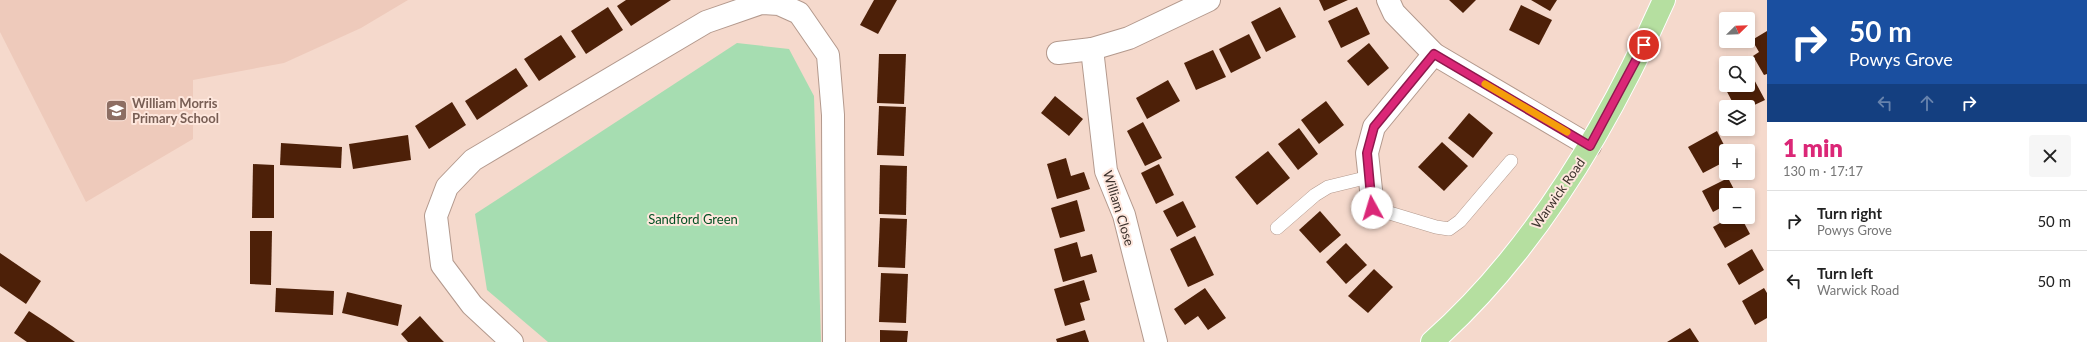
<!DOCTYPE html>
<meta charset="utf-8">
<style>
body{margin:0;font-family:Lato,sans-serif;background:#f6f6f6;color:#222;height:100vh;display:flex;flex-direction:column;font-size:15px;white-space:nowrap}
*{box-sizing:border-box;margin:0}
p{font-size:13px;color:#767676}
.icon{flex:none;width:22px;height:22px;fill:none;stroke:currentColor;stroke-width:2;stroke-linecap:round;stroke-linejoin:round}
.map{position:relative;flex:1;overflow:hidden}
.panel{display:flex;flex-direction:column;background:#fff;width:320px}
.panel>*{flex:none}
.hud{background:#1a4fa0;color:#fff;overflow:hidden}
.needle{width:26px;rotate:67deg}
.buttons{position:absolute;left:1719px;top:12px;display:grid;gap:8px}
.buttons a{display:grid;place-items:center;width:36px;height:36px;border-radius:4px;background:#fff;box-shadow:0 2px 6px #0003;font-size:20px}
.pin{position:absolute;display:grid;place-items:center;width:34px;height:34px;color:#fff;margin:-17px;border:2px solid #fff;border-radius:50%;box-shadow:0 1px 4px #0007}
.me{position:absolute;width:44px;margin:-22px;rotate:354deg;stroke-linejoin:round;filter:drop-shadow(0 0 3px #0008)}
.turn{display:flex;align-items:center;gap:14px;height:84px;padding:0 16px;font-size:18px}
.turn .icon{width:52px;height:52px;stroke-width:2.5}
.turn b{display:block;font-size:28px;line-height:34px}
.lanes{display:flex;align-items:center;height:38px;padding:0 16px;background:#0003;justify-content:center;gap:20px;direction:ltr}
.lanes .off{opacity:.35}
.round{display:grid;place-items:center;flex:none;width:42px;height:42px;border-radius:4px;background:#f6f6f6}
.head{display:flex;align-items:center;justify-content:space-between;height:68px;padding:0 16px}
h1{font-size:24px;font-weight:800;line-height:30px;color:#db2777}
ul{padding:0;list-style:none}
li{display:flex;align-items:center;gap:12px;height:60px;padding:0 16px;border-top:1px solid #e0e0e0}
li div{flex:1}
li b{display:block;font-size:15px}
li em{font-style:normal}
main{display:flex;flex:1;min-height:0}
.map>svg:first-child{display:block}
.built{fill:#eecabb}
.green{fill:#a6ddb1}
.building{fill:#4d2008}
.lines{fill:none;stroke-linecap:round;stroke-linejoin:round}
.service-casing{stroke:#b3998d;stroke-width:14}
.minor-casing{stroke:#b3998d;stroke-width:24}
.primary-casing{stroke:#fff;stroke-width:24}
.service{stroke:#fff;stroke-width:13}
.minor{stroke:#fff;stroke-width:22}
.primary{stroke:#b5dfa0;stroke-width:22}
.route-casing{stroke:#8e194d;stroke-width:10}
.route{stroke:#db2777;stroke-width:7}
.slow{stroke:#f59e0b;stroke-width:7}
.labels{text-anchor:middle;stroke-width:4;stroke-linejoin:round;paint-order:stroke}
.education-label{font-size:13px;font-weight:bold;fill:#785e54;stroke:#fee7dd;text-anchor:start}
.street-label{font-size:13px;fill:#3c312c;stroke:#fee7dd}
.park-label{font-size:13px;fill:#035023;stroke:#fee7dd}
</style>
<main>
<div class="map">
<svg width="1767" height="342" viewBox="0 0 1767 342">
<rect width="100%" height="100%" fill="#f5d9cc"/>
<!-- built -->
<path class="built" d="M0,0H408L361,28L284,63L193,80V139L86,202L0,32Z"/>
<!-- green -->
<path class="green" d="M737,43L789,49L814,96L821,342H548L487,290L475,214Z"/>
<!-- building -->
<g class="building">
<path d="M626,0H671L631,26L617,6Z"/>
<path d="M874,0H897L878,34L860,25Z"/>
<path d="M1319,0H1348L1324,11Z"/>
<path d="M1449,0H1476L1463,13Z"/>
<path d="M1531,0H1557L1550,11Z"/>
<path d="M1521,5L1552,20L1539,45L1509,30Z"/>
<path d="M608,7L623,30L586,54L571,31Z"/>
<path d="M1280,7L1296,37L1266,52L1251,22Z"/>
<path d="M1357,7L1370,34L1341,48L1328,21Z"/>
<path d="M1767,31V74L1764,75L1753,56L1759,52L1752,40Z"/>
<path d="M1249,34L1261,58L1231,73L1219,49Z"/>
<path d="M561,35L576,57L539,81L524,59Z"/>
<path d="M1369,43L1389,68L1368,86L1347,61Z"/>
<path d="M1213,50L1226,77L1196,90L1184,63Z"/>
<path d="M879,54H906L904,104L877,103Z"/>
<path d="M516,68L528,86L477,120L465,101Z"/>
<path d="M1750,72L1765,100L1748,108V107H1735L1724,86L1748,85V74Z"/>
<path d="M1168,80L1180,101L1147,119L1136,98Z"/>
<path d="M1055,96L1083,119L1069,136L1041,113Z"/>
<path d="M1326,101L1344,125L1319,144L1301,120Z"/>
<path d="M452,102L466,125L429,149L415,126Z"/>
<path d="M879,106L906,107L904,156L877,155Z"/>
<path d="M1469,113L1493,133L1473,158L1448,138Z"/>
<path d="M1143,122L1162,158L1145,166L1127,131Z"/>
<path d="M1299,128L1318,154L1298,170L1278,144Z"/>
<path d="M1717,131L1727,151L1726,161L1703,173L1688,147Z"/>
<path d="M408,135L411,160L353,169L349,144Z"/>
<path d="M1442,142L1468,166L1444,191L1418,167Z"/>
<path d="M281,143L342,147L341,168L280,165Z"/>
<path d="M1268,151L1290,178L1257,205L1235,177Z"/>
<path d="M1066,158L1071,176L1084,172L1090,189L1057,199L1047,164Z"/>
<path d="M253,164L274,165V218H252Z"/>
<path d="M1159,164L1174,195L1156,204L1141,173Z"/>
<path d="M880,165L907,166L906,215L879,214Z"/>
<path d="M1728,178L1737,195H1726V205L1713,212L1702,191Z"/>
<path d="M1077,200L1085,231L1060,238L1051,208Z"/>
<path d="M1183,201L1196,227L1177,237L1163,211Z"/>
<path d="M1320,211L1341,235L1320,253L1299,230Z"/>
<path d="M1731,217H1741L1750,234L1725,248L1713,227Z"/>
<path d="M880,218L907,219L905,268L878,267Z"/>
<path d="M250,231H272L271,285L250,284Z"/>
<path d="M1195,236L1214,275L1188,287L1170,249Z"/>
<path d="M1077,242L1081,257L1092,254L1097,272L1063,282L1054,249Z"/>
<path d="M1346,243L1367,265L1346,284L1326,262Z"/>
<path d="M1752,249L1764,270L1739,285L1727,264Z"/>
<path d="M0,253L41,281L26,304L0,286Z"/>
<path d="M1374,269L1393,287L1368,313L1348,296Z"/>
<path d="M881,273L908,274L906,323L879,322Z"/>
<path d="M1084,280L1090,300L1080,303L1085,320L1065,326L1054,289Z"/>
<path d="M276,288L334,291L333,315L275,312Z"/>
<path d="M1205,288L1226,318L1208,330L1198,316L1185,325L1174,309Z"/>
<path d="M1764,288L1767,293V318L1755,325L1742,301Z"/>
<path d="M347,292L402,305L398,326L342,313Z"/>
<path d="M29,311L52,326L75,342H27L14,333Z"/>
<path d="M420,316L439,337L444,342H408L401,334Z"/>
<path d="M1690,328L1699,342H1667Z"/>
<path d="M880,330L908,331L907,342H880Z"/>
<path d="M1085,330L1089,342H1057L1056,339Z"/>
</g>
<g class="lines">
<defs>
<g id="service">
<path d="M1373,208L1436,227L1449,229L1460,221L1511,161"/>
<path d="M1277,228L1315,195L1328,187L1369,177"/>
</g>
<g id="minor">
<path d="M1388,0L1394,13L1434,54L1590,146"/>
<path d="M1058,53L1092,49"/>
<path d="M1373,208L1367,153L1374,127L1434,54"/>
<path d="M512,342L472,305L442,265L436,216L447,187L473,160L706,22L761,3L779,4L799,13L828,55L833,115L834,342"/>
<path d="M1156,342L1124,215L1106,171L1092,49L1129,38L1209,0"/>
</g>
<path id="primary" d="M1432,342C1535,251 1609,124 1664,0"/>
</defs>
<!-- service casing -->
<use href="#service" class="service-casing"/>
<!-- minor casing -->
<use href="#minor" class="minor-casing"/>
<!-- primary casing -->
<use href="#primary" class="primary-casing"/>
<!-- service -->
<use href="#service" class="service"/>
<!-- minor -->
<use href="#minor" class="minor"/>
<!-- primary -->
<use href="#primary" class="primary"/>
</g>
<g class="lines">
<defs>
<path id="route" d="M1372,208L1367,153L1374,127L1434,54L1590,146L1644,45"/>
</defs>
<!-- route casing -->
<use href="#route" class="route-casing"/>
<!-- route -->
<use href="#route" class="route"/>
<!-- slow -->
<path class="slow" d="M1485,84L1567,132"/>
</g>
<!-- icons -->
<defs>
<symbol id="school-square" viewBox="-11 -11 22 22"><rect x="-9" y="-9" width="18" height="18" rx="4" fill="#8d6e63" stroke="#fee7dd"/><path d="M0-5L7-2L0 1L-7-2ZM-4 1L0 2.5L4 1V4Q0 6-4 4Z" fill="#fff"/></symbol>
</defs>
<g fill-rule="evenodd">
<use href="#school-square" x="104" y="98" width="25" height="25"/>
</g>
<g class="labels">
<!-- education labels -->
<g class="education-label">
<text x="132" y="108">William Morris<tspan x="132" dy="15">Primary School</tspan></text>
</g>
<!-- street labels -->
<g class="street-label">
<text transform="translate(1558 193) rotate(-55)" y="5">Warwick Road</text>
<text transform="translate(1119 208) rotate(73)" y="5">William Close</text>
</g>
<!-- park labels -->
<g class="park-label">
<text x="693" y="224">Sandford Green</text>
</g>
</g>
</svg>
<div class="buttons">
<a><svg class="needle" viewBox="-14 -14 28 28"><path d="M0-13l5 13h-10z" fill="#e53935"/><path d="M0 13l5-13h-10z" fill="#767676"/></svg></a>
<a><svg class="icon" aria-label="search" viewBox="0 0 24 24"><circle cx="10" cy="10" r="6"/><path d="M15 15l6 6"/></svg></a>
<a><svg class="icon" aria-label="layers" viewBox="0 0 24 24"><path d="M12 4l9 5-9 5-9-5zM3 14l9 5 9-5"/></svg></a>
<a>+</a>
<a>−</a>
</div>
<div class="pin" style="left:1644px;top:45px;background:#d93025"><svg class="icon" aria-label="arrive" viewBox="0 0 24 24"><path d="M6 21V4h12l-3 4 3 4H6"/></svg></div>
<svg class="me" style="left:1372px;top:208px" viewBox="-20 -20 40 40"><circle r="19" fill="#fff"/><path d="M0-13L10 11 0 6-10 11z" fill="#db2777"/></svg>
</div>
<section class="panel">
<div class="hud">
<div class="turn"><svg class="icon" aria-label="right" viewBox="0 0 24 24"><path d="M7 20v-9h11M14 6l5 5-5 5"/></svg><div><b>50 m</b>Powys Grove</div></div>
<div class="lanes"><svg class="icon off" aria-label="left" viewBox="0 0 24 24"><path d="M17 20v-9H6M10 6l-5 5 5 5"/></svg><svg class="icon off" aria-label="ahead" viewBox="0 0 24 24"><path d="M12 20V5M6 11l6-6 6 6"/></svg><svg class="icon" aria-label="right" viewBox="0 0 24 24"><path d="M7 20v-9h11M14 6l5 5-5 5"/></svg></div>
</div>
<div class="head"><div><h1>1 min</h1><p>130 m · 17:17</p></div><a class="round"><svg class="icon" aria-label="close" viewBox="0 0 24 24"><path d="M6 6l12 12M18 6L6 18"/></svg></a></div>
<ul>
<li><svg class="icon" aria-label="right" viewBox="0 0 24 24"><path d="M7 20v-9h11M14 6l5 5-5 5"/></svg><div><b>Turn right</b><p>Powys Grove</p></div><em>50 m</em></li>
<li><svg class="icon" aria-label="left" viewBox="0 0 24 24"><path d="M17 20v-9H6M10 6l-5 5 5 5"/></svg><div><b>Turn left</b><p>Warwick Road</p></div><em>50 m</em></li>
</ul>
</section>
</main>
